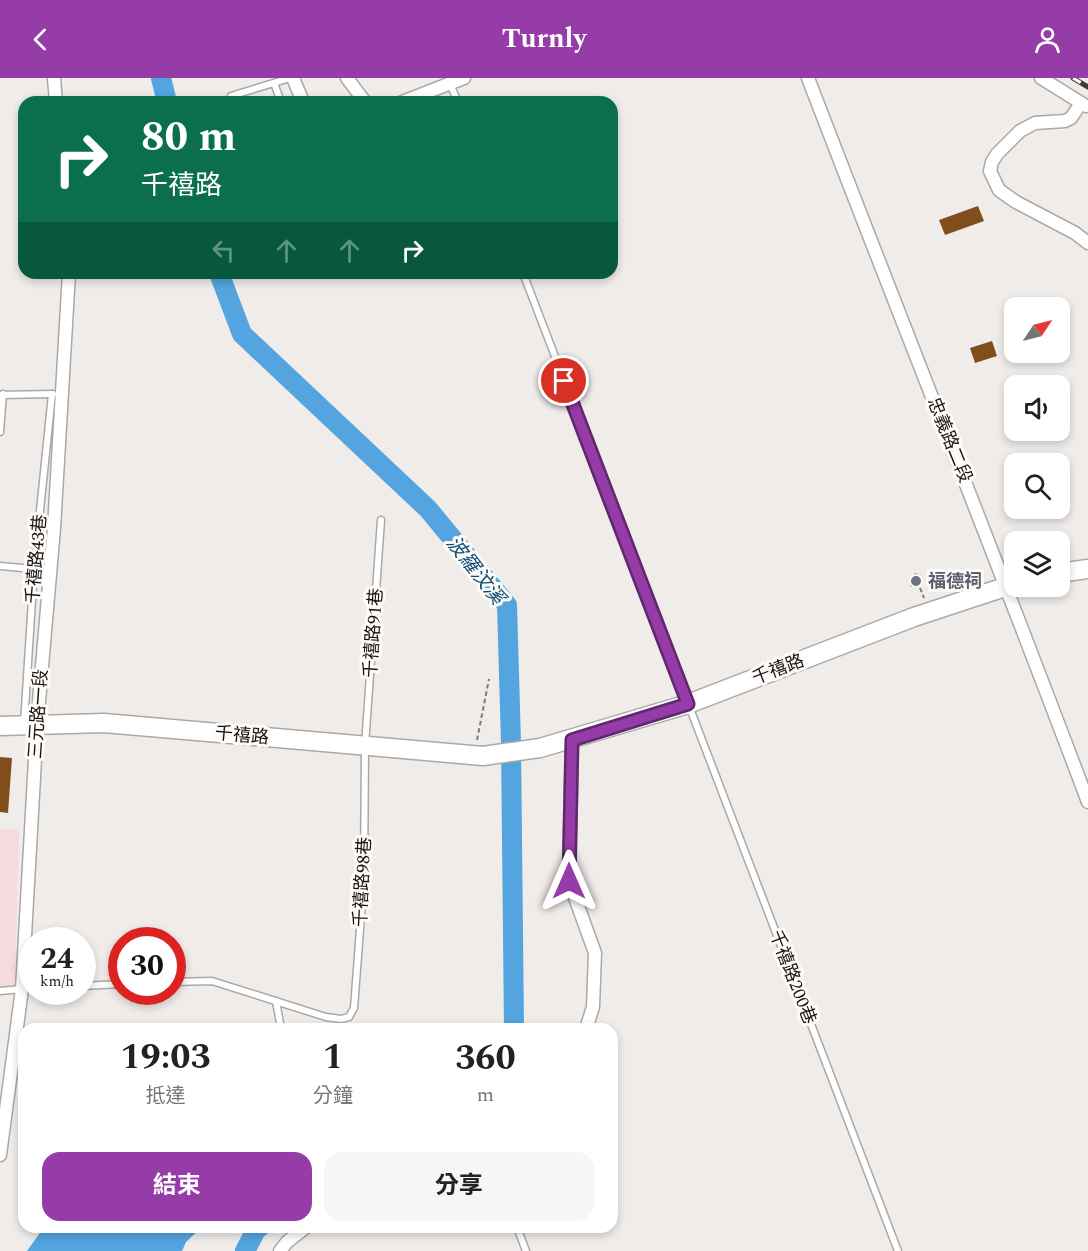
<!DOCTYPE html>
<html lang="zh-TW">
<meta charset="utf-8">
<style>
body{margin:0;font-family:Spectral,"Noto Sans TC",serif;background:#f6f6f6;color:#222;height:100vh;display:flex;flex-direction:column;font-size:22px;white-space:nowrap}
*{box-sizing:border-box;margin:0}
p{font-size:20px;color:#767676}
.icon{flex:none;width:33px;height:33px;fill:none;stroke:currentColor;stroke-width:2;stroke-linecap:round;stroke-linejoin:round}
.map{position:relative;flex:1;overflow:hidden}
.drawer{position:absolute;left:18px;top:945px;width:600px;height:210px;display:flex;flex-direction:column;background:#fff;border-radius:18px;box-shadow:0 3px 9px #0003}
.drawer>*{flex:none}
.hud{position:absolute;left:18px;top:18px;width:600px;height:183px;border-radius:18px;box-shadow:0 3px 9px #0003;background:#0b6e4f;color:#fff;overflow:hidden}
.needle{width:39px;rotate:55deg}
.fabs{position:absolute;left:1004px;top:219px;display:grid;gap:12px}
.fabs a{display:grid;place-items:center;width:66px;height:66px;border-radius:12px;background:#fff;box-shadow:0 3px 9px #0003;font-size:30px}
.speed{position:absolute;left:18px;top:849px;display:flex;gap:12px;font-size:30px;font-weight:700;text-align:center}
.speed>*{display:grid;place-content:center;width:78px;height:78px;border-radius:50%;background:#fff;box-shadow:0 3px 9px #0003;line-height:1}
.speed small{font-size:15px;font-weight:400}
.speed .limit{border:9px solid #d22;background:#fff;color:#111}
.pin{position:absolute;display:grid;place-items:center;width:51px;height:51px;color:#fff;margin:-26px;border:3px solid #fff;border-radius:50%;box-shadow:0 2px 6px #0007}
.me{position:absolute;width:66px;margin:-33px;rotate:0deg;stroke-linejoin:round;filter:drop-shadow(0 0 4px #0008)}
.turn{display:flex;align-items:center;gap:21px;height:126px;padding:0 24px;font-size:27px}
.turn .icon{width:78px;height:78px;stroke-width:2.5}
.turn b{display:block;font-size:42px;line-height:51px}
.lanes{display:flex;align-items:center;height:57px;padding:0 24px;background:#0003;justify-content:center;gap:30px;direction:ltr}
.lanes .off{opacity:.35}
.eta{display:flex;justify-content:space-evenly;align-items:center;height:102px;text-align:center}
.eta b{font-size:36px;font-weight:700;line-height:42px}
.action{display:flex;gap:12px;margin-top:auto;padding:12px 24px}
.action a{flex:1;height:69px;border-radius:18px;background:#953ca8;color:#fff;font-size:24px;font-weight:700;line-height:69px;text-align:center}
.action a+a{background:#f6f6f6;color:#222}
header{display:flex;justify-content:space-between;align-items:center;height:78px;padding:0 24px;background:#953ca8;color:#fff;font-size:27px;font-weight:700}
.map>svg:first-child{display:block}
.industrial{fill:#f6dbde}
.water{fill:#53a4df}
.lines{fill:none;stroke-linecap:round;stroke-linejoin:round}
.river{stroke:#53a4df;stroke-width:20}
.building{fill:#814d1c}
.lane-casing{stroke:#aba8a6;stroke-width:9}
.street-casing{stroke:#aba8a6;stroke-width:15}
.secondary-casing{stroke:#aba8a6;stroke-width:21}
.path{stroke:#7c7a79;stroke-width:2;stroke-dasharray:4.5 3;stroke-linecap:butt}
.lane{stroke:#fff;stroke-width:6}
.street{stroke:#fff;stroke-width:12}
.secondary{stroke:#fff;stroke-width:18}
.rail-casing{stroke:#3e3c3b;stroke-width:5}
.rail{stroke:#fdfaf8;stroke-width:3;stroke-dasharray:9;stroke-linecap:butt}
.route-casing{stroke:#61276d;stroke-width:15}
.route{stroke:#953ca8;stroke-width:10}
.worship-dot{fill:#6b7280;stroke:#fdfaf8;stroke-width:2}
.labels{text-anchor:middle;stroke-width:6;stroke-linejoin:round;paint-order:stroke}
.street-label{font-size:18px;fill:#151413;stroke:#fdfaf8}
.worship-label{font-size:18px;font-weight:bold;fill:#5b616d;stroke:#fdfaf8;text-anchor:start}
.water-label{font-size:20px;font-style:italic;fill:#114f76;stroke:#fdfaf8}
</style>
<header><svg class="icon" aria-label="back" viewBox="0 0 24 24"><path d="M15 5l-7 7 7 7"/></svg>Turnly<svg class="icon" aria-label="person" viewBox="0 0 24 24"><circle cx="12" cy="8" r="4"/><path d="M4 21q1-7 8-7t8 7"/></svg></header>
<div class="map">
<svg width="1088" height="1173" viewBox="0 0 1088 1173">
<rect width="100%" height="100%" fill="#efecea"/>
<!-- industrial -->
<path class="industrial" d="M0,751L19,752L15,910L0,909Z"/>
<!-- water -->
<path class="water" d="M44,1149H202L186,1164L182,1173H27Z"/>
<g class="lines">
<!-- river -->
<g class="river">
<path d="M161,0L167,24"/>
<path d="M219,195L242,256L428,431L507,527L511,665L514,951"/>
<path d="M245,1173L256,1152L260,1149"/>
</g>
</g>
<!-- building -->
<g class="building">
<path d="M978,128L984,143L945,157L939,142Z"/>
<path d="M992,263L997,278L975,285L970,270Z"/>
<path d="M915,495L921,498L917,510L910,508Z"/>
<path d="M0,679L12,680L8,735L0,734Z"/>
</g>
<g class="lines">
<defs>
<g id="lane">
<path d="M274,5L281,24"/>
<path d="M450,6L458,24"/>
<path d="M233,24L231,18L290,0"/>
<path d="M523,195L898,1173"/>
<path d="M0,317L53,316"/>
<path d="M0,354L3,316"/>
<path d="M0,488L34,491"/>
<path d="M24,646L34,491L52,316"/>
<path d="M172,904L212,903L326,939L341,941L349,939L354,930L364,799L365,667L381,442"/>
<path d="M82,908L122,906"/>
<path d="M0,913L32,910"/>
<path d="M276,923L281,951"/>
<path d="M517,1149L526,1173"/>
</g>
<g id="street">
<path d="M54,0L56,24"/>
<path d="M293,0L303,24"/>
<path d="M347,0L365,24"/>
<path d="M808,0C901,242 997,482 1088,724"/>
<path d="M1041,0L1086,28"/>
<path d="M402,24L464,0"/>
<path d="M1081,25L1071,40L1065,43L1035,45L1020,53L997,76L992,84L990,93L999,112L1016,124L1075,155L1088,165"/>
<path d="M572,662L569,803L595,875L593,929L586,951"/>
<path d="M0,1077L22,911L37,646L54,450L69,195"/>
<path d="M280,1173L287,1164L306,1149"/>
</g>
<g id="secondary">
<path d="M1059,495L1088,491"/>
<path d="M0,648L104,645L483,678L540,670L688,626L914,539L1014,506"/>
</g>
</defs>
<!-- lane casing -->
<use href="#lane" class="lane-casing"/>
<!-- street casing -->
<use href="#street" class="street-casing"/>
<!-- secondary casing -->
<use href="#secondary" class="secondary-casing"/>
<!-- path -->
<g class="path">
<path d="M920,510L924,520"/>
<path d="M477,662L489,601"/>
</g>
<!-- lane -->
<use href="#lane" class="lane"/>
<!-- street -->
<use href="#street" class="street"/>
<!-- secondary -->
<use href="#secondary" class="secondary"/>
<defs>
<path id="rail" d="M1073,0L1088,9"/>
</defs>
<!-- rail casing -->
<use href="#rail" class="rail-casing"/>
<!-- rail -->
<use href="#rail" class="rail"/>
</g>
<g class="lines">
<defs>
<path id="route" d="M564,303L688,626L572,662L569,803"/>
</defs>
<!-- route casing -->
<use href="#route" class="route-casing"/>
<!-- route -->
<use href="#route" class="route"/>
</g>
<!-- markers -->
<circle class="worship-dot" cx="916" cy="503" r="6"/>
<g class="labels">
<!-- street labels -->
<g class="street-label">
<text transform="translate(950 362) rotate(68)" y="6">忠義路二段</text>
<text transform="translate(36 481) rotate(-85)" y="6">千禧路43巷</text>
<text transform="translate(373 555) rotate(-86)" y="6">千禧路91巷</text>
<text transform="translate(778 591) rotate(-21)" y="6">千禧路</text>
<text transform="translate(38 636) rotate(-86)" y="6">三元路一段</text>
<text transform="translate(242 657) rotate(5)" y="6">千禧路</text>
<text transform="translate(362 804) rotate(-87)" y="6">千禧路98巷</text>
<text transform="translate(793 899) rotate(69)" y="6">千禧路200巷</text>
</g>
<!-- worship labels -->
<g class="worship-label">
<text x="928" y="509">福德祠</text>
</g>
<!-- water labels -->
<g class="water-label">
<text transform="translate(476 492) rotate(52)" y="7">波羅汶溪</text>
</g>
</g>
</svg>
<div class="fabs">
<a><svg class="needle" viewBox="-14 -14 28 28"><path d="M0-13l5 13h-10z" fill="#e53935"/><path d="M0 13l5-13h-10z" fill="#767676"/></svg></a>
<a><svg class="icon" aria-label="sound" viewBox="0 0 24 24"><path d="M4 9h4l5-4v14l-5-4H4zM17 9q2 3 0 6"/></svg></a>
<a><svg class="icon" aria-label="search" viewBox="0 0 24 24"><circle cx="10" cy="10" r="6"/><path d="M15 15l6 6"/></svg></a>
<a><svg class="icon" aria-label="layers" viewBox="0 0 24 24"><path d="M12 4l9 5-9 5-9-5zM3 14l9 5 9-5"/></svg></a>
</div>
<div class="speed"><div>24<small>km/h</small></div><div class="limit">30</div></div>
<div class="pin" style="left:564px;top:303px;background:#d93025"><svg class="icon" aria-label="arrive" viewBox="0 0 24 24"><path d="M6 21V4h12l-3 4 3 4H6"/></svg></div>
<svg class="me" style="left:569px;top:803px" viewBox="-20 -20 40 40"><path d="M0-17L14 15 0 8-14 15z" fill="#953ca8" stroke="#fff" stroke-width="4"/></svg>
<div class="hud">
<div class="turn"><svg class="icon" aria-label="right" viewBox="0 0 24 24"><path d="M7 20v-9h11M14 6l5 5-5 5"/></svg><div><b>80 m</b>千禧路</div></div>
<div class="lanes"><svg class="icon off" aria-label="left" viewBox="0 0 24 24"><path d="M17 20v-9H6M10 6l-5 5 5 5"/></svg><svg class="icon off" aria-label="ahead" viewBox="0 0 24 24"><path d="M12 20V5M6 11l6-6 6 6"/></svg><svg class="icon off" aria-label="ahead" viewBox="0 0 24 24"><path d="M12 20V5M6 11l6-6 6 6"/></svg><svg class="icon" aria-label="right" viewBox="0 0 24 24"><path d="M7 20v-9h11M14 6l5 5-5 5"/></svg></div>
</div>
<section class="drawer">
<div class="eta">
<div><b>19:03</b><p>抵達</p></div>
<div><b>1</b><p>分鐘</p></div>
<div><b>360</b><p>m</p></div>
</div>
<div class="action"><a>結束</a><a>分享</a></div>
</section>
</div>
